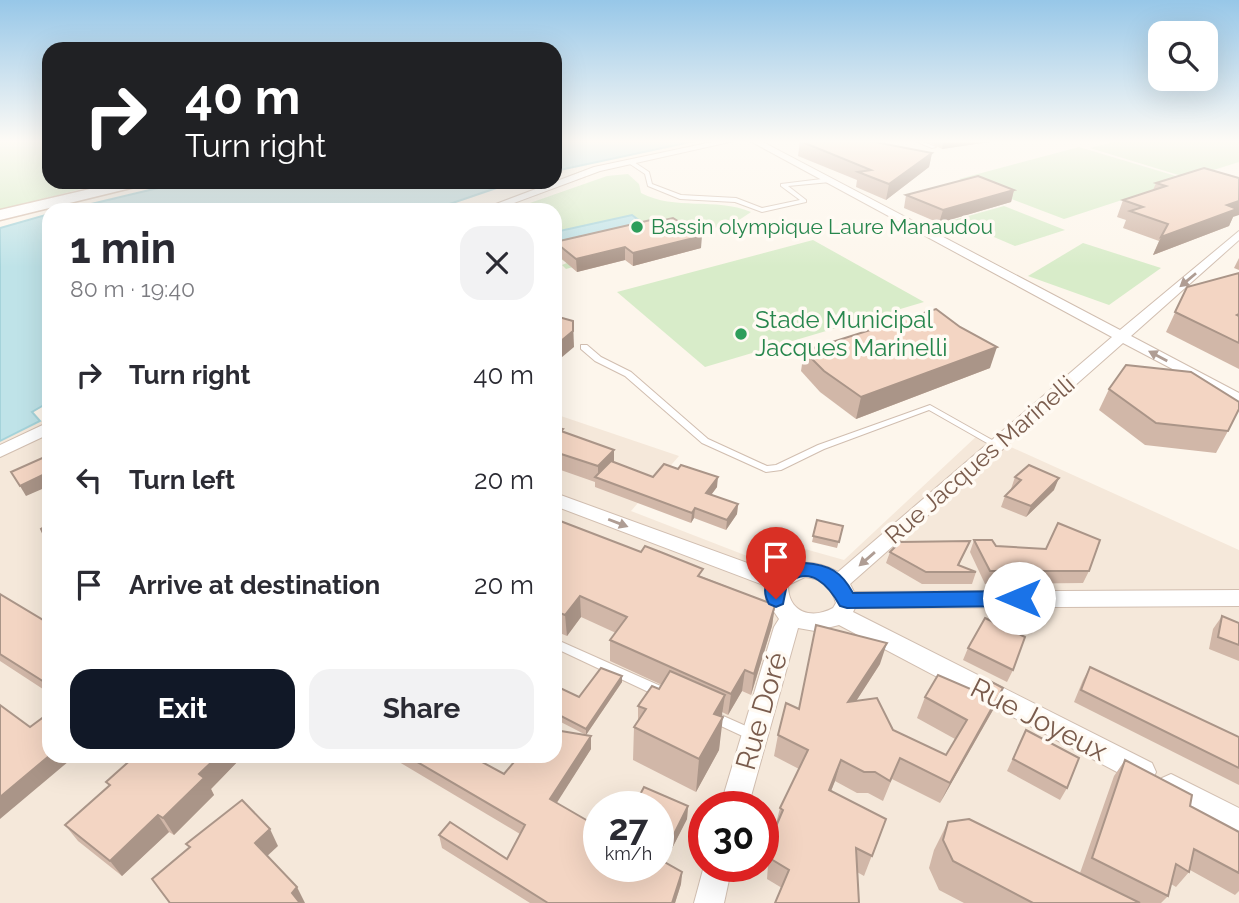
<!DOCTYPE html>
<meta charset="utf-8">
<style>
body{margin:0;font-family:Raleway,sans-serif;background:#f2f2f3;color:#2b2b33;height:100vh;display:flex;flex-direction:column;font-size:26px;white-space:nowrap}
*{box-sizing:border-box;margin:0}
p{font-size:23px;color:#7c7c81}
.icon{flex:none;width:38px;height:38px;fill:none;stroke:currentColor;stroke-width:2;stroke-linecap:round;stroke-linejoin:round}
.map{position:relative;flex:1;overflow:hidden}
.side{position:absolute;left:42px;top:203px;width:520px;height:560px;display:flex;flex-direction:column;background:#fff;border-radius:21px;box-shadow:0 7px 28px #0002}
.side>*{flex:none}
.hud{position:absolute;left:42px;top:42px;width:520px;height:147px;border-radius:21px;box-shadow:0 7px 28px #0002;background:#202124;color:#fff;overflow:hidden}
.tools{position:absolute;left:1148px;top:21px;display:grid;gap:14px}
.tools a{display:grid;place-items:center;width:70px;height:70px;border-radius:14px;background:#fff;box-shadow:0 7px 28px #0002;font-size:35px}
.speed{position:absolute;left:583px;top:791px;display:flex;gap:14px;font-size:35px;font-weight:700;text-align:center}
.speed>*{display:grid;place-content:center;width:91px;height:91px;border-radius:50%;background:#fff;box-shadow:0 7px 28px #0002;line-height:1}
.speed small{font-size:18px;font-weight:400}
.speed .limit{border:10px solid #d22;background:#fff;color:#111}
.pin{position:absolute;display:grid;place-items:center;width:60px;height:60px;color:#fff;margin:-72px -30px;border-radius:50% 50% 50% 0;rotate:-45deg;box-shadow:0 0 7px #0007}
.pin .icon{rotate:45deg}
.me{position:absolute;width:77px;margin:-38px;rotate:270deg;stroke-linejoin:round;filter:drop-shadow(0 0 5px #0008)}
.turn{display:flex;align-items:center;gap:24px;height:147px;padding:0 28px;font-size:32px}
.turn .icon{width:91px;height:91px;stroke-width:2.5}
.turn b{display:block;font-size:49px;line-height:60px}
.round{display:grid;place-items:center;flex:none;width:74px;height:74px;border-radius:21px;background:#f2f2f3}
.summary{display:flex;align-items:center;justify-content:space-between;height:119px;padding:0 28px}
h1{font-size:42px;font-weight:700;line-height:52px}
.button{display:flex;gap:14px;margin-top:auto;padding:14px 28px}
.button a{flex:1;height:80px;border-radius:21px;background:#111827;color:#fff;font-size:28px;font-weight:700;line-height:80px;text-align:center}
.button a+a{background:#f2f2f3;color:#2b2b33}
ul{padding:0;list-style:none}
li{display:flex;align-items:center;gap:21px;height:105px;padding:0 28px}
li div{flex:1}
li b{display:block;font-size:26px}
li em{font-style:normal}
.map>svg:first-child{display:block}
.residential{fill:#f5e8da;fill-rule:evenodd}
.green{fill:#d8ecc9}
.water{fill:#bfe3e8;stroke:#a5d3da;stroke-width:2}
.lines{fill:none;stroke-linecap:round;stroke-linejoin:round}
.lane-casing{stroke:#d1beb0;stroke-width:2}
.street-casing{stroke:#d1beb0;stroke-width:2}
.secondary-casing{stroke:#d6c0b0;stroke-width:3}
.lane{fill:#fff;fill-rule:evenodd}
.street{fill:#fff;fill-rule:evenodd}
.secondary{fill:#fff;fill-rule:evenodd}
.wall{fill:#d1b7a8}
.shaded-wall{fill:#aa9588}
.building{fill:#f3d5c3;stroke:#aa9588;stroke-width:2}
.oneway{fill:#af9d94}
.route{fill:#1a73e8;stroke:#114b97;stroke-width:2}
.leisure-dot{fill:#2e9e5b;stroke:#fffaf3;stroke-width:2.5}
.labels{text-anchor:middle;stroke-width:7;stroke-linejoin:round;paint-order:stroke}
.far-leisure-label{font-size:21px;fill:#27864d;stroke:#fffaf3;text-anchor:start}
.leisure-label{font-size:24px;fill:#27864d;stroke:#fffaf3;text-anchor:start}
.street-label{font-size:24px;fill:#7a5c4d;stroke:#fffaf3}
.near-street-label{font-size:28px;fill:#7a5c4d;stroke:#fffaf3}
</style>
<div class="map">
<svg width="1239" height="903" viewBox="0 0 1239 903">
<rect width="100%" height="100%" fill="#fdf6ec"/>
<!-- residential -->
<path class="residential" d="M555,414L679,456L631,511L755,559L779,546L805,549L844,560L980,433L1239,550V903H0V441L49,417V756H555ZM598,807H658V866H598ZM704,807H763V866H704Z"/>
<!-- green -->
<g class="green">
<path d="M0,141H49V182H108L0,210Z"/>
<path d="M1117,141H1239V162L1188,178L1090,148Z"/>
<path d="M1079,147L1186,179L1064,219L959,179Z"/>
<path d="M628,174L639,184L641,193C675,211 715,197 751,212L736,222L566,269L562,265L567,263L555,255V210H510L607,176Z"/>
<path d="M1004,206L1065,230L1015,246L954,220Z"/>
<path d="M813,240L924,302L705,367L617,292Z"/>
<path d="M1083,243L1161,268L1109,305L1028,276Z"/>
</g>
<!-- water -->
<g class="water">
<path d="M555,141H695L555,171Z"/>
<path d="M183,182H514L432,210H66Z"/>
<path d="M49,214V402L32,412L40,421L0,441V228Z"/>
<path d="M632,215L652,230L558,251L555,248V232Z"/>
</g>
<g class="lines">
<defs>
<g id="lane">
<path d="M915,141H921L936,147L932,148Z"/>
<path d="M627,160H631L649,172L652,184L681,195L736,198L762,208L800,200L781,186V184L830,178L833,180L830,182L788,186L806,200V202L762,212L735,202L680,199L648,186L645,174L627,162Z"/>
<path d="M581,345H587L601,357L631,372L708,439L767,466L776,465L818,445L930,405L1001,445L1000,447H994L929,410L824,449L781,470L766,472L702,443L625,376L595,361L581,349Z"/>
<path d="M555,639L665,688L667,692L665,696L661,697L657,696L555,648Z"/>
<path d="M712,711L757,731L759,735L757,739L753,741L749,739L708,720L706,716L708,712Z"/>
</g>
<g id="street">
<path d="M717,141H734L600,171L495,210H480L594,167Z"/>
<path d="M750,141H761L1120,330L1239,231V240L1131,336L1239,393V404L1123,343L850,584L854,592L1239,590V606L855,608L853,612L1152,763L1156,772L1152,781L1143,784L1134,781L839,625L815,631L798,628L748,807H720L774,627L779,619L766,600V586L555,506V493L775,573C795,559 816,560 838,572L1112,337ZM805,577C823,579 831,586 836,603L833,608C811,620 788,612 788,585Z"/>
<path d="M49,422V434L0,457V445Z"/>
<path d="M1171,774L1239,808V835L1162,796L1158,787L1162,778Z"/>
<path d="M704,866H732L724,903H694Z"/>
</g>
<path id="secondary" d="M120,182H145L143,185L0,220V210Z"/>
</defs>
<!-- lane casing -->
<use href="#lane" class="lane-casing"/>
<!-- street casing -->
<use href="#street" class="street-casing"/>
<!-- secondary casing -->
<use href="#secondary" class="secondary-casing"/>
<!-- lane -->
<use href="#lane" class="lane"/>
<!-- street -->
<use href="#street" class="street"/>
<!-- secondary -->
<use href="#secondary" class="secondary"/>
</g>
<!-- wall -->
<g class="wall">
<path d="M800,141L932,153L929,167L886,200L856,187L857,180L798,156Z"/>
<path d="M927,141H996L942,149Z"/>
<path d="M1204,168L1233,217L1229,226L1153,255L1159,241L1123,228L1126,220L1117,217L1123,200L1153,190L1156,183Z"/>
<path d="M1014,190L1011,202L939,223L904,208L906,195Z"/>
<path d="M555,242L701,248L633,266L625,260L577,272L556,254Z"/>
<path d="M1239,258V270L1234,268Z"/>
<path d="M1239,273V369L1166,332L1187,287Z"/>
<path d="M804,351L990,368L856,419L820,392L801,371Z"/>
<path d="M1109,389L1228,431L1216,453L1145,445L1099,410Z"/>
<path d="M555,427L563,429V432L614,450V463L653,477L717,487L711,495L738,504L737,514L726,530L694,518L691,523L595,487V482L555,468Z"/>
<path d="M1015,477L1054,490L1026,517L1001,507L1005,496L1012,489H1011Z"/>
<path d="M555,519L775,605L772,626L751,695L742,691L728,715L722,712L719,750L696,792L633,760L634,727L638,721V706L659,689L662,685L610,661V640L616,633L581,617L567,636L555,631Z"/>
<path d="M817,520L843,526L837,548L812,542Z"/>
<path d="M974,540L996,546L1089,571L1083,583L985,584L970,552Z"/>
<path d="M970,541L959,565L976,572L972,584H922L886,563L890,552Z"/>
<path d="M0,594L45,621L49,618V693L0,661Z"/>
<path d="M1222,616L1239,623V661L1209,649L1213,629Z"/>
<path d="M968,648L1013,670L1007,682L963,660Z"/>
<path d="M880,664L856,701L893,730L946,755L955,739L917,718L925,697L993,710L940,803L892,779L883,801L868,793H857L835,781L831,791L886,819L864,876L857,872L782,888L767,879L769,851L780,808L799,769L774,756L778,735Z"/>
<path d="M1090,667L1239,737V785L1074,702L1083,680Z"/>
<path d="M601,668L622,676V682L586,735L591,736V749L556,803L595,825L596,837L591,845L598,849V866H628L641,874L644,866H658V807H633L644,787L688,806L687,819L665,862L682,872L681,884L675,903H530L442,848L439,835L450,822L507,859L520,834L389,756H471L504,774L519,756H555V730L586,735L555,719V688L556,686L579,697Z"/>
<path d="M1026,730L1067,788L1060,800L1007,771Z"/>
<path d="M135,756H243L211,789L214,795L174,835L169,832L122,876L78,841L65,825L109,786L106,782Z"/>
<path d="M1125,760L1190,806L1239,832V891L1235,895L1190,870L1189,872L1176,887L1171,884L1168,896L1161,903H964L939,890L929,868L934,850L948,822L1080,873L1114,776Z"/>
</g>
<!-- shaded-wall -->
<g class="shaded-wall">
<path d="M944,141H996L942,149Z"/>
<path d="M932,153L929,167L886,200L889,184Z"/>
<path d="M1014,190L1011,202L939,223L943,210Z"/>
<path d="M1239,201V215L1233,217L1229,226L1153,255L1161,237L1227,205Z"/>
<path d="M702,236L701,248L633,266V253Z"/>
<path d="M625,247V260L577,272L576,259Z"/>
<path d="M573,321L574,347L555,363V346Z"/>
<path d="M997,347L990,368L856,419L861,397Z"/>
<path d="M614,450V467L598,478V466Z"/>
<path d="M49,472V486L26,496L20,486Z"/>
<path d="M718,477L717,487L705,503L706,493Z"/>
<path d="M1059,478L1054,490L1026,517L1031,506Z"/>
<path d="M738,504L737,514L726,530L727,520Z"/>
<path d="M695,508L694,518L691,523L692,513Z"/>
<path d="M580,596L581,617L567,636L565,615Z"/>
<path d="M775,605L772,626L751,695L754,674Z"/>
<path d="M887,643L880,664L842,723L848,702Z"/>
<path d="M745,670L742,691L728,715L731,694Z"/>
<path d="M622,676V682L586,735V729Z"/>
<path d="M1003,688L993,710L940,803L950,783Z"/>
<path d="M725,695L721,721L723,717L719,750L696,792L699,759L714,714Z"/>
<path d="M591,736V749L551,812L550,799Z"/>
<path d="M49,756H75L0,819V797Z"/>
<path d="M218,756H243L211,789L214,795L174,835L163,818L199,774Z"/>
<path d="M841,760L835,781L823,811L829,790Z"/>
<path d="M688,806L687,819L660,872L661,860Z"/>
<path d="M158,815L169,832L122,876L110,861Z"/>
<path d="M595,825L596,837L586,853L585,841Z"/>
<path d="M270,829L278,846L264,859L255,843Z"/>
<path d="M682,872L681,884L675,903H672Z"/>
<path d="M297,887L305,903H297L292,893Z"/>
</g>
<!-- building -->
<g class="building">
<path d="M800,141H870L932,153L889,184L858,172L871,170Z"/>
<path d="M1204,168L1239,178V201L1227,205L1237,209L1161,237L1168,224L1130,211L1143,207L1123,200L1166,186L1156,183Z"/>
<path d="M978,176L1014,190L943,210L906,195Z"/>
<path d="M673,218L702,236L633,253L625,247L576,259L555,242L655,219L660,221Z"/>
<path d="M1239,273V314L1237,315L1239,316V343L1175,312L1187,287Z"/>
<path d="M936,309L960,327L997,347L861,397L824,371L804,351Z"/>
<path d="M555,316L573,321V331L555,346Z"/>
<path d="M1126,365L1191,372L1239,402V409L1228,431L1156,423L1109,389Z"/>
<path d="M555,427L563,429L561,431L614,450L598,466L555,452Z"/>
<path d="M49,455V472L20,486L11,472Z"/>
<path d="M611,461L653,477L664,464L678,469L681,465L718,477L706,493L738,504L727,520L695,508L692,513L595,477Z"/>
<path d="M1029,465L1059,478L1031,506L1005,496L1021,480L1015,477Z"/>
<path d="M555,519L641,552L645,546L663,553L703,569L698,576L775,605L754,674L745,670L731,694L610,640L627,617L580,596L565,615L555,611V592L559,586L555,584Z"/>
<path d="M817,520L843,526L839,542L813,536Z"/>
<path d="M1058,523L1100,540L1089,571H990L974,540H992L996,546L1046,549Z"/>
<path d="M49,524V546L41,529Z"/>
<path d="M970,541L958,565L976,572H926L890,552L900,542Z"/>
<path d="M0,594L45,621L49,619V685L0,654Z"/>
<path d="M1222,616L1239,623V645L1218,637Z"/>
<path d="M985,618L1025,637L1013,670L968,648Z"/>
<path d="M816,625L887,643L848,702L877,698L893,730L946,755L967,720L925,697L938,675L982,694L990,681L1003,688L950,783L900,758L890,781L875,772H864L841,760L829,790L886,819L872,856L856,848L859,903H775L789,870L771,859L774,831L783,810L780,808L808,750L778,735L786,703L799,709Z"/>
<path d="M1090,667L1239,737V768L1081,690Z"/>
<path d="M601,668L622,676L586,729L555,713V688L556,686L579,697Z"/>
<path d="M670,671L725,695L714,714L723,717L699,759L634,727L646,709L638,706L652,686L659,689Z"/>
<path d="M0,705L30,727L49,713V756L0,797Z"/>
<path d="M555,730L591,736L550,799L595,825L585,841L598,849V866H628L641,874L644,866H658V807H635L634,806L644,787L688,806L661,860L682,872L672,903H548L439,835L450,822L507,859L525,825L407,756H471L504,774L519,756H555Z"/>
<path d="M1026,730L1079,758L1067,788L1013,759Z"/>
<path d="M135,756H218L199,774L204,778L163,818L158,815L110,861L65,825L110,785L106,782Z"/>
<path d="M1125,760L1192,795L1190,806L1239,832V873L1194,849L1189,872L1176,864L1168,896L1092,858Z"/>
<path d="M242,800L270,829L255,843L297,887L292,893L300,903H170L152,879L190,847L186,844Z"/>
<path d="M969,819L1140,903H1033L953,861L943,840L948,822Z"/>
</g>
<!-- one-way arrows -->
<defs><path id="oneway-solid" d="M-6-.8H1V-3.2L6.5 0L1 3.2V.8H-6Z" transform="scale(1.75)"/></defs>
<g class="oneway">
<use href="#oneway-solid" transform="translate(1188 280) rotate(140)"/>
<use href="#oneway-solid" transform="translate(1158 356) rotate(-152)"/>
<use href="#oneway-solid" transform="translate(618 523) rotate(21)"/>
<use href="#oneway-solid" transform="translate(867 559) rotate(139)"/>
</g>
<!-- sky -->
<linearGradient id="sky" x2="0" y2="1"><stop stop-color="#97c7e8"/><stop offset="0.53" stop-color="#fefbf6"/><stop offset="1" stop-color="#fefbf6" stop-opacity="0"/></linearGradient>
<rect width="1239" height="267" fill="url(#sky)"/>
<!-- route -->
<path class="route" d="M805,563C829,565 841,571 853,593L1019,591L1026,593L1029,598L1026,604L1019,606L847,608L840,606C829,586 810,564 787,584L783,604L776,607L769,604C754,576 785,568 805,563Z"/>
<!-- markers -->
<g class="leisure-dot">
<circle cx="637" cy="227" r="7"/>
<circle cx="741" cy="334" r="7"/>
</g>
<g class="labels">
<!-- far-leisure labels -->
<g class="far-leisure-label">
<text x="651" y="234">Bassin olympique Laure Manaudou</text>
</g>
<!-- leisure labels -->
<g class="leisure-label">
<text x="755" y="328">Stade Municipal<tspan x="755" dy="28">Jacques Marinelli</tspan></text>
</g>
<!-- street labels -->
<g class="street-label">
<text transform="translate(980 460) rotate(-41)" y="8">Rue Jacques Marinelli</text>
</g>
<!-- near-street labels -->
<g class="near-street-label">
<text transform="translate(761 711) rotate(-74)" y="10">Rue Doré</text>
<text transform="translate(1039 719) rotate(27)" y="10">Rue Joyeux</text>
</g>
</g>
</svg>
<div class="tools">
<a><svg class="icon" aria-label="search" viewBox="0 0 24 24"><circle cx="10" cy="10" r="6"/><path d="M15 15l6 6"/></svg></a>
</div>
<div class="speed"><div>27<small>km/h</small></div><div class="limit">30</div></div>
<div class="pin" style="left:776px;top:599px;background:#d93025"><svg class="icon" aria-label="arrive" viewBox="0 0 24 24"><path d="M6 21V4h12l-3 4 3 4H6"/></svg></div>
<svg class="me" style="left:1019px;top:598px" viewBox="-20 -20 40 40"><circle r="19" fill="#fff"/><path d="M0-13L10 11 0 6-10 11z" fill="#1a73e8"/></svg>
<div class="hud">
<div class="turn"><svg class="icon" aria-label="right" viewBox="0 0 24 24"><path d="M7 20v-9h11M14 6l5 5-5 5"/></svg><div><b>40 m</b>Turn right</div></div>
</div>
<section class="side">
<div class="summary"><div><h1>1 min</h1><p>80 m · 19:40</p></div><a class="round"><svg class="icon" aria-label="close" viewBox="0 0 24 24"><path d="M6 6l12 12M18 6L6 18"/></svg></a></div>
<ul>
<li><svg class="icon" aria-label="right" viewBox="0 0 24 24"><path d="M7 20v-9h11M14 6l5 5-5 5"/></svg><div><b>Turn right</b></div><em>40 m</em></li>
<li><svg class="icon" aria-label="left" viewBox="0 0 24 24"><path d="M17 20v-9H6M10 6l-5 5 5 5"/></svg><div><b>Turn left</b></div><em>20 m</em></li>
<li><svg class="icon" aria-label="arrive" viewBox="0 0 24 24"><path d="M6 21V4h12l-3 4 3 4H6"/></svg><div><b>Arrive at destination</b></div><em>20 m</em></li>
</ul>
<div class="button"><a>Exit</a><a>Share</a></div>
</section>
</div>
